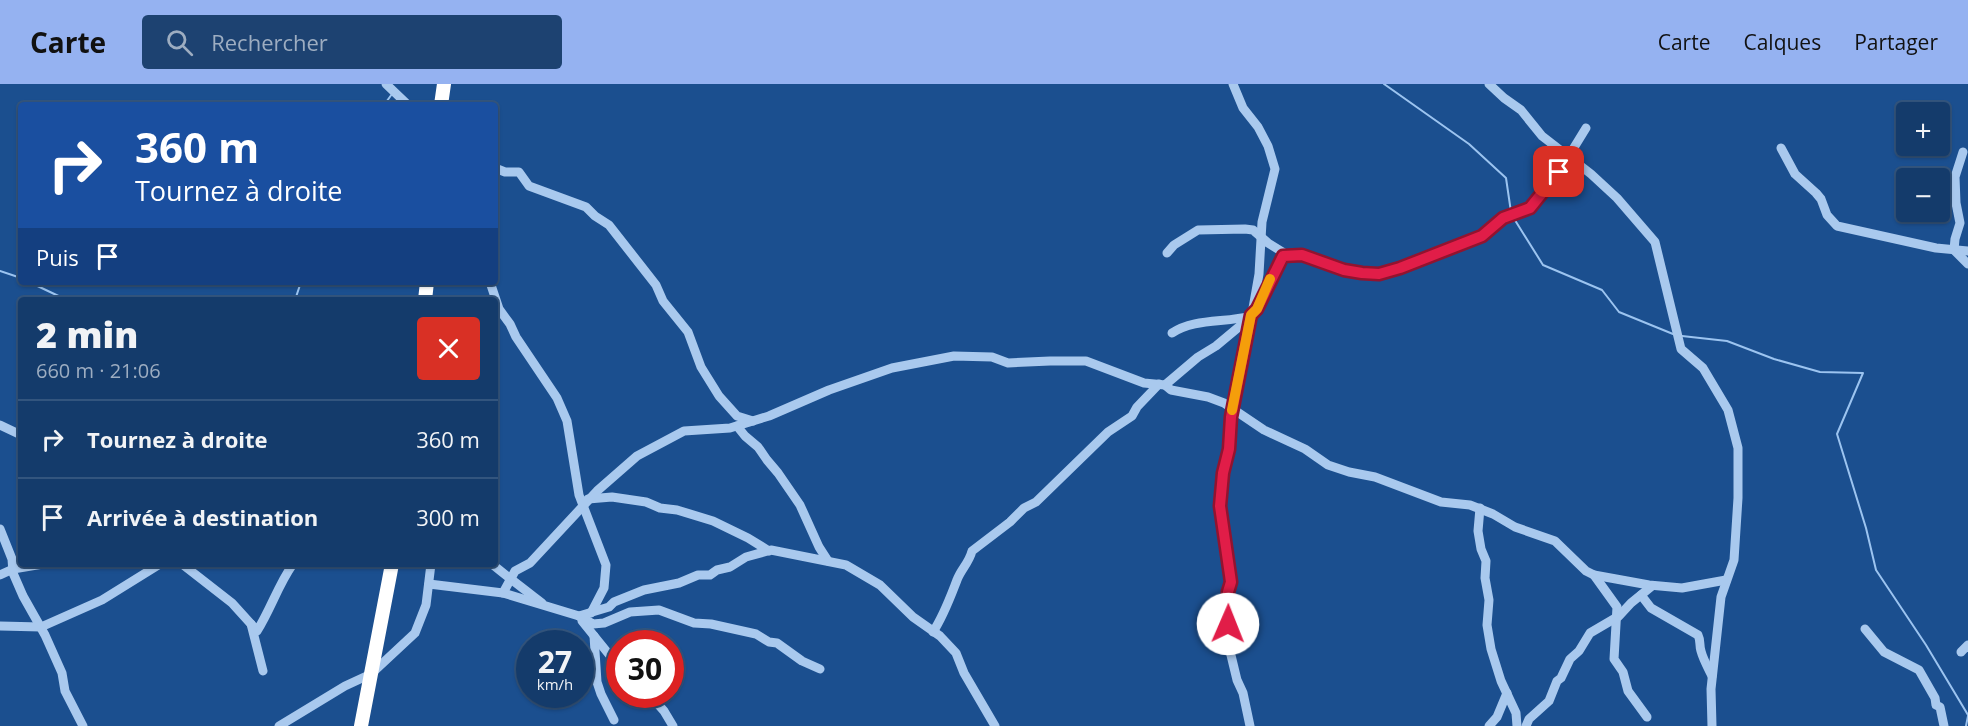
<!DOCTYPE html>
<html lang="fr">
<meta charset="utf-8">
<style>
body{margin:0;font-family:"Open Sans",sans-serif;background:#1d4271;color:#f1f3f6;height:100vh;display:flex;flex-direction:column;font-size:22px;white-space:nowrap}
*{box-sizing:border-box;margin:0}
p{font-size:20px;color:#9dadc1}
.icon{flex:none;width:33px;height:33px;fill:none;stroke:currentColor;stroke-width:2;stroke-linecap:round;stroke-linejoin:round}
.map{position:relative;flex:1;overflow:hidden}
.sheet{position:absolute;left:18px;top:213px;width:480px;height:270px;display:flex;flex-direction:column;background:#143b6b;border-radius:6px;box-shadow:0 2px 4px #0004,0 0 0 2px #33557e}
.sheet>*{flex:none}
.top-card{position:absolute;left:18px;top:18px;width:480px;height:183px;border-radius:6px;box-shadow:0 2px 4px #0004,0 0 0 2px #33557e;background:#1a4fa0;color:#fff;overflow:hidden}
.buttons{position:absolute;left:1896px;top:18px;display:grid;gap:12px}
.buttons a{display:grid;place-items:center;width:54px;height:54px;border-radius:6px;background:#143b6b;box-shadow:0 2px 4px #0004,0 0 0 2px #33557e;font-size:30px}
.speed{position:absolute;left:516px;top:546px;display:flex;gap:12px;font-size:30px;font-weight:700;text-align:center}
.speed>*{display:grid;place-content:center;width:78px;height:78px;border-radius:50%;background:#143b6b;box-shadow:0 2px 4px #0004,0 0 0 2px #33557e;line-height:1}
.speed small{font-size:15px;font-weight:400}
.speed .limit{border:9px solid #d22;background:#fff;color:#111}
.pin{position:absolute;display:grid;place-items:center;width:51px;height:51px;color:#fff;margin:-26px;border-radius:12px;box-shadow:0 3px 9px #0006}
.me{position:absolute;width:66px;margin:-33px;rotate:1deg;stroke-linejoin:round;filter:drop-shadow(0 0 4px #0008)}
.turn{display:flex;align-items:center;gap:21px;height:126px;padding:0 18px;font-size:27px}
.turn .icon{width:78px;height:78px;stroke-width:2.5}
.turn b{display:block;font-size:42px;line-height:51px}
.then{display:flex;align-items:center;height:57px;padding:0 18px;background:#0003;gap:12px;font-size:22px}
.round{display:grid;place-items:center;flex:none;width:63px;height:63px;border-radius:6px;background:#1d4271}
.headline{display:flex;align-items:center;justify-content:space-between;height:102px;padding:0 18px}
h1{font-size:36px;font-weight:800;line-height:45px}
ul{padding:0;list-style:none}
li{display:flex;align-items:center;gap:18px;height:78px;padding:0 18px;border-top:2px solid #33557e}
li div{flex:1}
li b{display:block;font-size:22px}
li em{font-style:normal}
header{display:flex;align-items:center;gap:36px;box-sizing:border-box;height:84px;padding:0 30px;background:#95b2f1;color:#111}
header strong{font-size:28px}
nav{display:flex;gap:33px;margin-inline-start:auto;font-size:21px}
.search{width:420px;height:54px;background:#1d4271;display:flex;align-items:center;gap:15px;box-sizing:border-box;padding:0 21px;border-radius:6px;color:#9dadc1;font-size:22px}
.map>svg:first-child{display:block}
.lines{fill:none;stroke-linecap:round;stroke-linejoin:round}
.stream{stroke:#9cc4f0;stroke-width:2}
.minor{stroke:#a9c9ee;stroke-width:9}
.highway{stroke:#fff;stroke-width:14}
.route-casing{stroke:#92132f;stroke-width:15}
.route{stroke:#e11d48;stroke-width:10}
.slow{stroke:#f59e0b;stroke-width:10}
</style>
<header>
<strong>Carte</strong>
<div class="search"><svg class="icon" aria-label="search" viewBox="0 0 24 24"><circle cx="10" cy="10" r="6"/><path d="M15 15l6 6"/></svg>Rechercher</div>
<nav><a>Carte</a><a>Calques</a><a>Partager</a></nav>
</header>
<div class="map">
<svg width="1968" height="642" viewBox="0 0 1968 642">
<rect width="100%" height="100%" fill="#1b4f8f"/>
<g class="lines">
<!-- stream -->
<g class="stream">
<path d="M1384,0L1469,60L1506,94L1511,128"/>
<path d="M384,21L392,10"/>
<path d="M1513,133L1543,181L1602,206L1619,228L1673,250"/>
<path d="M0,187L21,194"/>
<path d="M29,198L67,216"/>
<path d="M295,216L301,198"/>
<path d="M1682,252L1727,257L1774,275L1820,288L1863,289L1837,350L1866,444L1876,486L1926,561L1968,631"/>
<path d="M1966,642L1968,632"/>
</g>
<!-- minor -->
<g class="minor">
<path d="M386,0L408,21"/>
<path d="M1233,0L1243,24L1258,43L1268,62L1275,85L1262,138L1259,190L1246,264L1238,289L1231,333L1229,365L1223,389L1220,422L1222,448L1231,498L1227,530L1229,563L1237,596L1243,609L1250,642"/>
<path d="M1489,0L1504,14L1521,26L1542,52L1591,90L1617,114L1655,158L1681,265L1703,284L1728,326L1738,364V414L1734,476L1721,513L1711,605L1712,642"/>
<path d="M1781,64L1795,90L1816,109L1821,115L1827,131L1837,142L1936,164L1968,167"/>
<path d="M1963,68L1955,93L1956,119L1960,139L1955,155L1954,166L1968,180"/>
<path d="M495,84L505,88H519L529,102L586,123L595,132L609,141L656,201L663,217L688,248L701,283L719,312L737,332L753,337"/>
<path d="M1167,169L1174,161L1198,146L1245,145L1253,146L1268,159L1289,172"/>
<path d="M490,198L499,225L510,240L516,253L557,314L567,337L579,411L606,481L604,504L591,529"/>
<path d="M1172,249C1194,234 1225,239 1251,232"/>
<path d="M1165,301L1171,306L1208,313L1224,319L1264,346L1305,365L1328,381L1349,388L1375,393L1441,418L1470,421L1493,430L1515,443L1555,457L1586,487L1594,491L1649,501L1682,504L1726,496"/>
<path d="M0,341L21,351"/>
<path d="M737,342L745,352L758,363L767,376L778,389L800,421L819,463L828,477"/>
<path d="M588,415L612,413L646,418L660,424L677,426L713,437L748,454L769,467"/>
<path d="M1480,424L1478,447L1481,465L1486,477L1485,494L1489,516L1487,541L1491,565L1501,597L1516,629L1517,642"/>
<path d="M0,445L12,475L13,489L23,512L45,551L62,589L65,607L83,642"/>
<path d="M56,480H84"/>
<path d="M101,480H107"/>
<path d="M182,480L232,519L251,540L263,587"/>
<path d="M193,480H194"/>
<path d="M492,480C509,494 525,506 542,519"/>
<path d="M0,491L13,485L43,480"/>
<path d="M1594,491L1617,523L1614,575L1623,588L1628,607L1647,633"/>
<path d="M429,500L503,509L579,532L609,523L614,518L644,506L679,499L698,491H710L717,486L730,483L746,473L771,466L846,481L880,501L913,533L940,552L956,569L964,589L995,642"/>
<path d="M503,509L515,487L530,479L597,407L637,372L684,347L730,344L769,332L829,306L892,284L954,272L992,273L1008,279L1050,277H1086L1144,299L1165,301L1198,273L1216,262L1246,237L1257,225L1283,172L1302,171L1344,186L1379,190L1482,152L1503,134L1530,124L1559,88L1586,44"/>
<path d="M1641,511L1651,524L1698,551C1701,557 1699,561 1701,567C1703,575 1708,584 1712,592"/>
<path d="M579,532L593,540L604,539L630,528L659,526L694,539L711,540L756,550L769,558L777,559L802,577L820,585"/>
<path d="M582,537L620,584"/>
<path d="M251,540L257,547C271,525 278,501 293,480"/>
<path d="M0,542L41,543L102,516L160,480"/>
<path d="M1865,545L1884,568L1919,586L1935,614L1936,621L1940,623L1944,642"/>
<path d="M933,548C944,531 950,514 957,496C961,485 969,479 972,467L1010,438L1024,424L1036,418L1108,348L1132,332L1137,323L1159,300"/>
<path d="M594,552L597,598L601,610L614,636"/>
<path d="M1961,568L1968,561"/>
<path d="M649,610L664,627L673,642"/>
<path d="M279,642L345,602L371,590L415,549L426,521L431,480"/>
<path d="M1489,642L1497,633L1507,609"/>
<path d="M1526,642L1529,635L1549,617L1557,597L1561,594L1570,575L1579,567L1590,549L1619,532L1631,519L1652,502"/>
</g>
<!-- highway -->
<g class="highway">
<path d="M441,21L444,0"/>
<path d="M425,216L427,198"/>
<path d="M361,642L392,480"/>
</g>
</g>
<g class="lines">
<defs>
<path id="route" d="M1228,540V508L1231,498L1220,422L1223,389L1229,365L1231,333L1251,231L1257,225L1283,172L1302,171L1344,186L1362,189L1379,190L1400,184L1482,152L1503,134L1530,124L1559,88"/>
</defs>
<!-- route casing -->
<use href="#route" class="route-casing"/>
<!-- route -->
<use href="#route" class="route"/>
<!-- slow -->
<path class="slow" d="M1232,326L1251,231L1257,225L1270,195"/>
</g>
</svg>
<div class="buttons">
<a>+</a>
<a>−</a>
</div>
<div class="speed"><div>27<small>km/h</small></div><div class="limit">30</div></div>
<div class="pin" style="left:1559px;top:88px;background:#d93025"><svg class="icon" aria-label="arrive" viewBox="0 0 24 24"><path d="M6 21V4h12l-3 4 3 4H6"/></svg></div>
<svg class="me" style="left:1228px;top:540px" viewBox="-20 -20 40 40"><circle r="19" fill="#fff"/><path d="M0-13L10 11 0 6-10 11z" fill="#e11d48"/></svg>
<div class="top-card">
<div class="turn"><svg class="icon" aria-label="right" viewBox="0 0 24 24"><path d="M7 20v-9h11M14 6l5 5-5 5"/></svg><div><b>360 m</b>Tournez à droite</div></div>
<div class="then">Puis<svg class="icon" aria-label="arrive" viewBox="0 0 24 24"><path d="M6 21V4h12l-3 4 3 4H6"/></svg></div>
</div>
<section class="sheet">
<div class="headline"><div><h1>2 min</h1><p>660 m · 21:06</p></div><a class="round" style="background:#d93025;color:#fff"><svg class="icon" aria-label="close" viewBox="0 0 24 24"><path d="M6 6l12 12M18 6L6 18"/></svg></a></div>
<ul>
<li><svg class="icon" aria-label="right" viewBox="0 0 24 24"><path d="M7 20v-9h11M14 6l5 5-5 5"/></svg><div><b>Tournez à droite</b></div><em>360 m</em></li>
<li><svg class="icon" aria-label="arrive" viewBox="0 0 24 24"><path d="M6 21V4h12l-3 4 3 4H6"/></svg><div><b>Arrivée à destination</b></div><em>300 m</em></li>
</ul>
</section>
</div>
